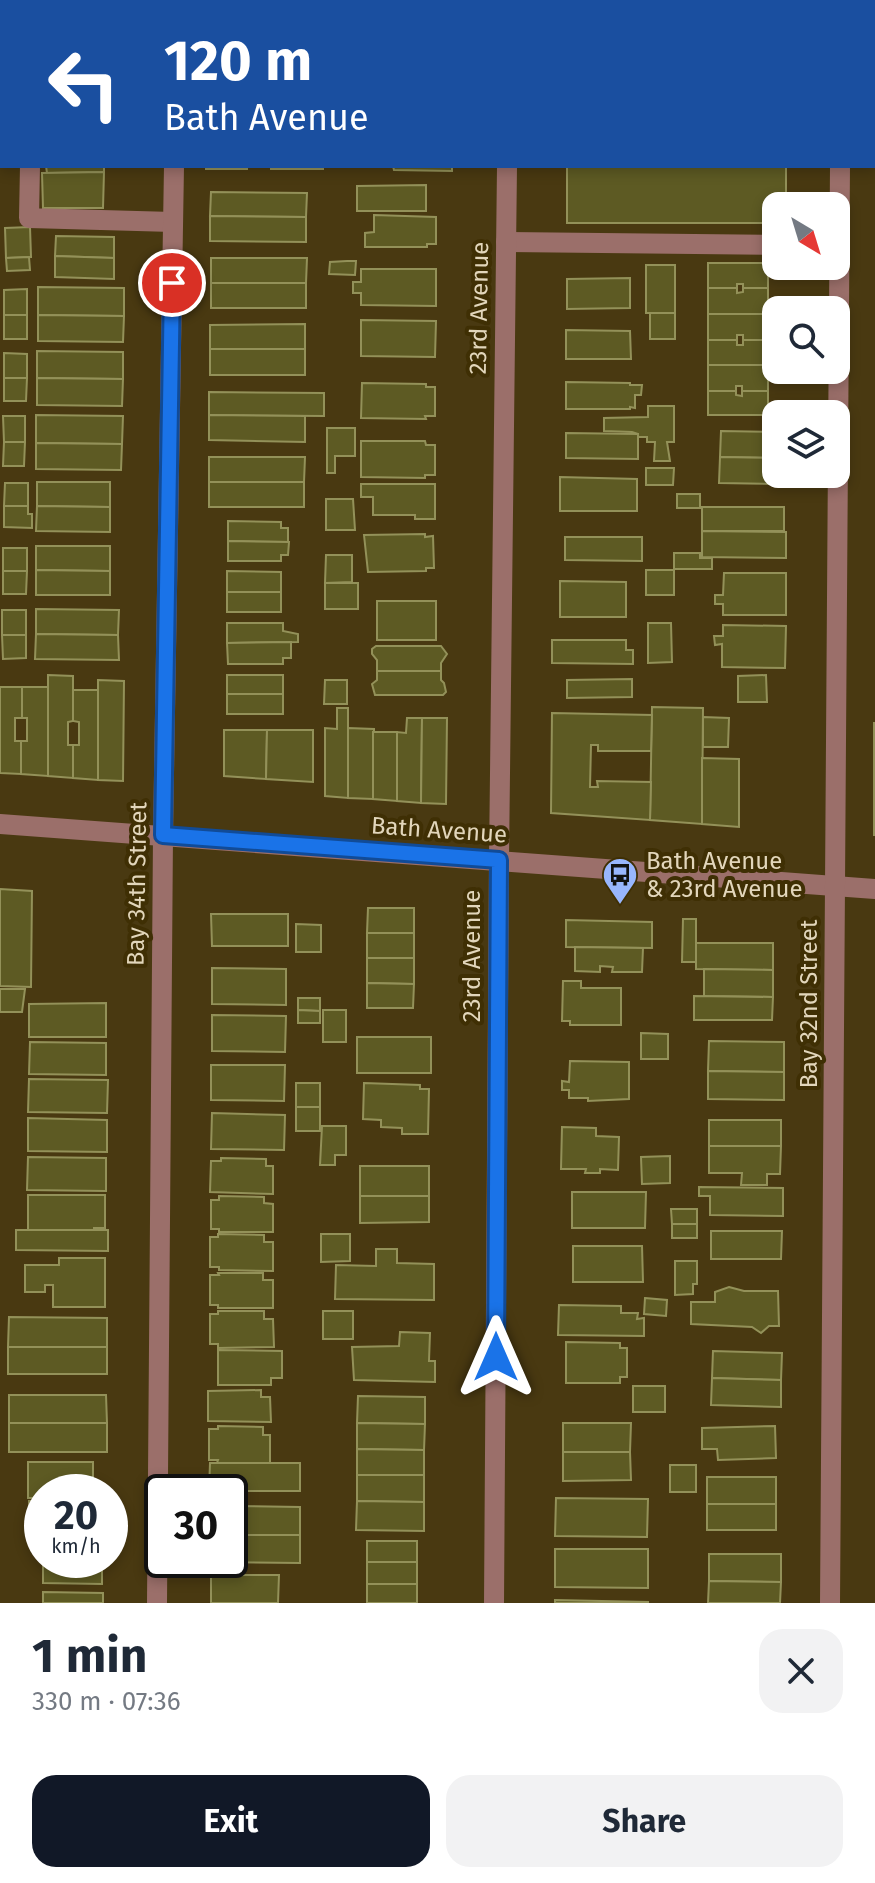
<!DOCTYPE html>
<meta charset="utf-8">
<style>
body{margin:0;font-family:"Fira Sans",sans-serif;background:#f2f2f3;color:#1f2937;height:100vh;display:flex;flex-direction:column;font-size:30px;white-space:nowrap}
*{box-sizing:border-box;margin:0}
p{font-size:26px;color:#747a83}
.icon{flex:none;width:44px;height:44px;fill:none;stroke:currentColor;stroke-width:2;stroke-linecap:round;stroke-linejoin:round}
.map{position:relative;height:1603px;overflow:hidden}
.side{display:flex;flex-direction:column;background:#fff;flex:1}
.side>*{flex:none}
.banner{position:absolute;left:0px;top:0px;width:876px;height:168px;box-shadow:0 4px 12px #0003;background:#1a4fa0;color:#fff;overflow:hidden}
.needle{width:52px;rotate:142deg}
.fabs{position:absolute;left:762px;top:192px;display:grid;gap:16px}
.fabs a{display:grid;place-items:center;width:88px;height:88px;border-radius:16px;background:#fff;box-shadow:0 4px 12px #0003;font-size:40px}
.speed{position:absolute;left:24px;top:1474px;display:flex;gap:16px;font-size:40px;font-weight:700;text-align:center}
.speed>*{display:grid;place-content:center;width:104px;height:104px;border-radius:50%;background:#fff;box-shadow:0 4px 12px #0003;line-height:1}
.speed small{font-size:20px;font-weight:400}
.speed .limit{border:4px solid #111;border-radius:12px;background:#fff;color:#111}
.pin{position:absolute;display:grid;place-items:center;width:68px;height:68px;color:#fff;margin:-34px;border:4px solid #fff;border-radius:50%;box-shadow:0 2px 8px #0007}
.me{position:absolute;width:88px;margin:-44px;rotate:0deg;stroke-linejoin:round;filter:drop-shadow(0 0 6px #0008)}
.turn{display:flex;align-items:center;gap:28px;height:168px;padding:0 32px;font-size:36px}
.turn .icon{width:104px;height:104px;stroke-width:2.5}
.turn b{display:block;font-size:56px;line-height:68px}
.round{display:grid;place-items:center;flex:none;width:84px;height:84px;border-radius:24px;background:#f2f2f3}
.summary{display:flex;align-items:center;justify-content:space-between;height:136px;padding:0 32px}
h1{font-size:48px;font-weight:700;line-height:60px}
.action{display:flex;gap:16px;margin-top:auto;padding:16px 32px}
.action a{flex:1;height:92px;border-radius:24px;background:#111827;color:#fff;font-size:32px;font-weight:700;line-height:92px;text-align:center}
.action a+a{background:#f2f2f3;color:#1f2937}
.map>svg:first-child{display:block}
.building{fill:#5d5a23;stroke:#939159;stroke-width:2}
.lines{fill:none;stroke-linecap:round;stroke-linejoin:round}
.minor{stroke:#9b6f6a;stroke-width:20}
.major{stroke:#f89f96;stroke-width:20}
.route-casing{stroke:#114b97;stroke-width:20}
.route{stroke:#1a73e8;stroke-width:14}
.labels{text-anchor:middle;stroke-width:8;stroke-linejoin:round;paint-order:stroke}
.street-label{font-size:24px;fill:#e2d6bb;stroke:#3f2f04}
.poi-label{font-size:24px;fill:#e2d6bb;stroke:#3f2f04;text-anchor:start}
</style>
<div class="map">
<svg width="875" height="1603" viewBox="0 0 875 1603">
<rect width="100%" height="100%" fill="#493911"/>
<!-- building -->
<g class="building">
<path d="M46,166H104V172L47,173Z"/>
<rect x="206" y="166" width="41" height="3"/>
<rect x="271" y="166" width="52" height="3"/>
<path d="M393,166L323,167L452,166V171L394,170Z"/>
<path d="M567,166H786V206H776V225H772L771,230L765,229V223H567Z"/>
<path d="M104,172L103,208H43L42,173Z"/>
<path d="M426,185V211H357V186Z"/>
<path d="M211,192L307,193L306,217L210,216Z"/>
<path d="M374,215L436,217V244H427V247H365V233L374,232Z"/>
<path d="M210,216L306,217V242L210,241Z"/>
<path d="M30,227L31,257L6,258L5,228Z"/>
<path d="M56,236L114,237V258L55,256Z"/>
<path d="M55,256L114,258V279L55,277Z"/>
<path d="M29,257L30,270L7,271L6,258Z"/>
<path d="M211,258H307L306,283H211Z"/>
<path d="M347,261H356L355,275L329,274L330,262Z"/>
<path d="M708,263H768V288H743V284H737V288H708Z"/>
<rect x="646" y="265" width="29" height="48"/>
<path d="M361,269H436V306L361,305V293H353V282H361Z"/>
<path d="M630,278V308L567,309V279Z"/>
<rect x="211" y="283" width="95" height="25"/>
<path d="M38,287L124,288V316L38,315Z"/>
<path d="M708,288H737V293L743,292V288H768V314H708Z"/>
<path d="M27,289V315H4V290Z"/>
<rect x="650" y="313" width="25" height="26"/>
<path d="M708,314H768V340H743V335H737V340H708Z"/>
<rect x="4" y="315" width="23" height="24"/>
<path d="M38,315L124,316L123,342L38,341Z"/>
<path d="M361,320L436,321L435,357L361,356Z"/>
<path d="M305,324V349H210V325Z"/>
<path d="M566,330L630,331L631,359H566Z"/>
<path d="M708,340H737V345H743V340H768V365H708Z"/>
<rect x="210" y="349" width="95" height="26"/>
<path d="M37,351L123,352V379L37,378Z"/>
<path d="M4,353L27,354V378H4Z"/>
<path d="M708,365H768V391H742V386H736V391H708Z"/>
<path d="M4,378H27L26,401H4Z"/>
<path d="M37,378L123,379L122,406L37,405Z"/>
<path d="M566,382L630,383V385H642L641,395H635V408L630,407V409H566Z"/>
<path d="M362,383L426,384V387H435V416H425L426,419L361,418Z"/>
<path d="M708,391H736V395L742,396V391H768V415H708Z"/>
<path d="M209,392L324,393V416L209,415Z"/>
<path d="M648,406H674V442H667L670,461H654L655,442H647V437H638V434L632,432L604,431V418L648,417Z"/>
<path d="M36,415L123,416L122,444L36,443Z"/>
<path d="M209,415L305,416V442L209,440Z"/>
<path d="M3,416H25V442H4Z"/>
<path d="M327,428H355V456H335V473H327Z"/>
<path d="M721,431L774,432L773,458L720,457Z"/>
<path d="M566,433L638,434V459L566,458Z"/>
<path d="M361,441H425L426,445H435V475H425V478L361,477Z"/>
<path d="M4,442H25L24,466H3Z"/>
<path d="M36,443L122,444L121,470L36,469Z"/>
<path d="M209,457H305L304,482H209Z"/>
<path d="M720,457L773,458L772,484L719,483Z"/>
<path d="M646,468H674L673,485H646Z"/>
<path d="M560,477L637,479V511H560Z"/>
<path d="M37,482H110V507L37,506Z"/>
<rect x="209" y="482" width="95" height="25"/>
<path d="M5,483H28V506H4Z"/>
<path d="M361,484H435V519H415V515H373V497H361Z"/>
<rect x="677" y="494" width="23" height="14"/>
<path d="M326,499H353L355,530H326Z"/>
<path d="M4,506H28V514H32V528L4,527Z"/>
<path d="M37,506L110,507V532L36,531Z"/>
<rect x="702" y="507" width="82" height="24"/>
<path d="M228,521L281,522V528H288V542L228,541Z"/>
<path d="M702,531L786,532V558L702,557Z"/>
<path d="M425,534V537L433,536L434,568H426V571L368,572L364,535Z"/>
<path d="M565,537H642V561L565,560Z"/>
<path d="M228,541L289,542L288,555H281V561H228Z"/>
<path d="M36,546H110V571L36,570Z"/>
<rect x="3" y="548" width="24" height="23"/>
<path d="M674,553H700V558H712V569H674Z"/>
<path d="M326,555H352V582L325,583Z"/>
<path d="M36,570L110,571V595H36Z"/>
<rect x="646" y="570" width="28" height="25"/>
<path d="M3,571H27L26,594H3Z"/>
<path d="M227,571L281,572V592H227Z"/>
<path d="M724,573H786V615H723V604H715V595H723Z"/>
<path d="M560,581L626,582V617H560Z"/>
<rect x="325" y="583" width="33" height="26"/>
<rect x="227" y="592" width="54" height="20"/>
<rect x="377" y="601" width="59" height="39"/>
<path d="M36,609L119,610L118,635L36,634Z"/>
<rect x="2" y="610" width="24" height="25"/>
<path d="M227,623H283V631L298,634V642L227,643Z"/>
<path d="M648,623H671L672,662L648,663Z"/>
<path d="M723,625L786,626L785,668L722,667V644L715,645L714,636H723Z"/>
<path d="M36,634L118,635L119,660L35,659Z"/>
<path d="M2,635H26V658L3,659Z"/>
<path d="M552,640H626V650H633V664L552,663Z"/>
<path d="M291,642V658H283V664H228L227,643Z"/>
<path d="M376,646H441L447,654L441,663V671H377V660L372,654V649Z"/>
<path d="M377,671H441V680L444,683L446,692L443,695H375L372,684L377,680Z"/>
<path d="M48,675L73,676V721L68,722V745H73V778L48,776Z"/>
<rect x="227" y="675" width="56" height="19"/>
<path d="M766,675L767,702H738V676Z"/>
<path d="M632,679V697L567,698V680Z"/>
<path d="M98,680L124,681L123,781L98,780Z"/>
<path d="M325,680H347V704H324Z"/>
<path d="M0,687H22V718H15V741H21V774L0,773Z"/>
<path d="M22,687H48V776L21,774V741H27V718H22Z"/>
<path d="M73,690H98V780L73,778V745H79V722L73,721Z"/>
<rect x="227" y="694" width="56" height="20"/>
<path d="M652,707L703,708L702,824L650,820Z"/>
<path d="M337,708H348V798L325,796V728L337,729Z"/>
<path d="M552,713L652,715L651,751H598V745H591L590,787H598L597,781L651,782L650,820L551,813Z"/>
<path d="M703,717L729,718L728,747H703Z"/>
<path d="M407,718H422L421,803L397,801V732L406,733Z"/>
<path d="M422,718H447L446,804L421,803Z"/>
<rect x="874" y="723" width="1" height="112"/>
<path d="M348,728L374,729L373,799L348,798Z"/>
<path d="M224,730H267L266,779L224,776Z"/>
<path d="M267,730H313V782L266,779Z"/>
<path d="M373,732H397V801L373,799Z"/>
<path d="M702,758L739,759V827L702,824Z"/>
<path d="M0,889L32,891L31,987L0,986Z"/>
<path d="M368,908H414V933H367Z"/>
<path d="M211,914H288V946H212Z"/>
<path d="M683,919H696V962H682Z"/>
<path d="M566,920L652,922V948L566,947Z"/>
<path d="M296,924L321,925V952H296Z"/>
<rect x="367" y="933" width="47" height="25"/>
<path d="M696,943H773V970L696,969Z"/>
<path d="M575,947L643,948L642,972H612L613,967L600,966V972L575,971Z"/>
<path d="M367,958H414V984L367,983Z"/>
<path d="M212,968L286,969V1005L212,1004Z"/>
<path d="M704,969L773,970V997L704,996Z"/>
<path d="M563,981H581V988H621V1025H570V1021H562Z"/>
<path d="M367,983L414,984L413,1008H367Z"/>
<path d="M0,989H25L22,1012H0Z"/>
<path d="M694,996L773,997L772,1020H694Z"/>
<path d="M298,998H320V1011L298,1010Z"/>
<path d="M106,1003V1037H29V1004Z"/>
<path d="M298,1010L320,1011V1023H298Z"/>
<rect x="323" y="1010" width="23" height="32"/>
<path d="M212,1015L286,1016L285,1052L212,1051Z"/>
<path d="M641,1033L668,1034V1059H641Z"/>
<rect x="357" y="1037" width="74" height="36"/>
<path d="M709,1041L784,1042V1072L708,1071Z"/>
<path d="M30,1042L106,1043V1075L29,1074Z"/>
<path d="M570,1061L629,1062V1099L588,1101V1098H569V1090H562V1081L569,1082Z"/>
<path d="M211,1065H285L284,1101L211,1100Z"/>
<path d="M708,1071L784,1072V1100L708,1099Z"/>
<path d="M29,1079L108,1080L107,1113L28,1112Z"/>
<rect x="296" y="1083" width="24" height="24"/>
<path d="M364,1083L420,1085V1089H429L428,1134H402V1128L381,1127V1120L363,1119Z"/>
<rect x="296" y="1107" width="24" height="24"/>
<path d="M212,1113L285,1115L284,1150L211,1149Z"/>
<path d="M28,1118L107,1120V1152L28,1151Z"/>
<rect x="709" y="1120" width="72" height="26"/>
<path d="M322,1126H346V1155H335V1165H320Z"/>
<path d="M562,1127L596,1128V1136L619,1137L618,1170L600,1169V1173H585L586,1169H561Z"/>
<path d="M709,1146H781L780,1174H767V1185H741L742,1173H709Z"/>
<path d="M670,1156V1183L642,1184L641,1157Z"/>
<path d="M28,1157L106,1158V1191L27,1190Z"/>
<path d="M221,1158L266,1159V1166H273V1194L210,1192L211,1161H221Z"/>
<rect x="360" y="1166" width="69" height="30"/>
<path d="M699,1187L783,1188V1216L710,1215V1196H699Z"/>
<path d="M572,1192H646L645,1228H572Z"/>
<path d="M28,1195H105V1228H94V1230H28Z"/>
<path d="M219,1196L264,1197V1203L273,1204V1232H219V1229H211V1200H219Z"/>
<path d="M360,1196H429V1222L360,1223Z"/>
<path d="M671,1209H697V1224H672Z"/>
<rect x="672" y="1224" width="25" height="14"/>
<path d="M16,1230H108V1251L16,1250Z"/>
<path d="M711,1231H782L781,1259H711Z"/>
<path d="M218,1234L264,1235V1242H273V1271L219,1270V1267H210V1237H218Z"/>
<path d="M321,1234H350V1261L321,1262Z"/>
<path d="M573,1246H642L643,1282H573Z"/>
<path d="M376,1249H397V1263L434,1264V1300L335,1299L336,1265L376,1266Z"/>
<path d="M59,1258H105V1307H53V1285H45V1292H25V1265H59Z"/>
<path d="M675,1261H697V1284H693V1294L675,1295Z"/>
<path d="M218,1273H263V1280H273V1308H218V1305H210V1275H219Z"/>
<path d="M729,1287L744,1291H778L779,1326H769L761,1333L752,1327L691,1324V1302H715V1292Z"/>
<path d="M645,1298L667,1300L666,1316L644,1314Z"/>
<path d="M559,1305L621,1306V1313H638L637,1319L644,1318V1336L558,1335Z"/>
<path d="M218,1311H264V1319H273L274,1347L218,1348V1344H210V1314H218Z"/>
<rect x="323" y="1311" width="30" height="28"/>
<path d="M9,1317L107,1318V1347H8Z"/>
<path d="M400,1332L430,1333L429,1361H435V1382L354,1380L352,1347L399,1346Z"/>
<path d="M566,1342L620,1343V1348H627V1377H620V1383H566Z"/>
<rect x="8" y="1347" width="99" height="27"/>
<path d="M218,1350L282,1351V1378H271V1385H218Z"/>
<path d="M713,1351L782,1353L781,1380L712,1378Z"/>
<path d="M712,1378L781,1380V1407L711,1405Z"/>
<rect x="633" y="1386" width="32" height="26"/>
<path d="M261,1390V1397H270L271,1422L208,1421V1391Z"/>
<path d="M9,1395H106L107,1423H9Z"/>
<path d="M358,1396L425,1397V1424L357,1423Z"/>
<rect x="9" y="1423" width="98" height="29"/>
<path d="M357,1423L425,1424L424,1450L357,1449Z"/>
<path d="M563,1423H631L630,1452H563Z"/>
<path d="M218,1426L263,1427V1435H270V1463H217L218,1460H209V1429H218Z"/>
<path d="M775,1426L776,1458L718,1460L717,1449H702V1428Z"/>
<path d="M357,1449L424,1450V1475H357Z"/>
<path d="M563,1452H630L631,1480L563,1481Z"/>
<path d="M28,1462H93V1492H42V1498H28Z"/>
<path d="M210,1463H300V1491H209Z"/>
<rect x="670" y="1465" width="26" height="27"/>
<path d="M357,1475H424V1502L357,1501Z"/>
<rect x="707" y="1477" width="69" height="27"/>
<path d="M556,1498L648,1499L647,1537L555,1536Z"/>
<rect x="29" y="1501" width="13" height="34"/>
<path d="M357,1501L424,1502V1531L356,1530Z"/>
<rect x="707" y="1504" width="69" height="26"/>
<path d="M230,1506L300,1507V1535H230Z"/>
<path d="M230,1535H300V1563L208,1562V1560H230Z"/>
<rect x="367" y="1541" width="50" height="21"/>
<path d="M555,1549H648V1588L555,1587Z"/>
<path d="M709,1554H781V1582L709,1581Z"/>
<path d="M43,1560H102V1563L43,1562Z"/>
<path d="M43,1562L102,1563V1584L43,1583Z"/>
<rect x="367" y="1562" width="50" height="22"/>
<path d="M211,1575H279L278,1603H211Z"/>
<path d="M709,1581L781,1582L780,1603H708Z"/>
<rect x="367" y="1584" width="50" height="19"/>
<path d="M43,1592L103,1593V1603H43Z"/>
<path d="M555,1600L648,1602V1603H555Z"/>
</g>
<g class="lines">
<!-- minor -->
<g class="minor">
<path d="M176,2V0"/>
<path d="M511,2V0"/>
<path d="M30,166L29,218L173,222"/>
<path d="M506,242L776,245"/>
<path d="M0,824L875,889"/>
<path d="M157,1603L163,835L174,166"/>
<path d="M494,1603L499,860L507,166"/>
<path d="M830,1603L840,166"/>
</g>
<!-- major -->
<g class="major">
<path d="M351,0L362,2"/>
<path d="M691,0L705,2"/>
<path d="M874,29H875"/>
<path d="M874,89H875"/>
</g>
</g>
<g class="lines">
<defs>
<path id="route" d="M172,283L163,835L499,860L496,1357"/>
</defs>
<!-- route casing -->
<use href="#route" class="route-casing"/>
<!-- route -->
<use href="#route" class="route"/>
</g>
<!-- icons -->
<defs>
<symbol id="bus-pin" viewBox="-11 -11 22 30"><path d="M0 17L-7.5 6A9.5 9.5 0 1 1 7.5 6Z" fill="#98b6fd" stroke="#3f2f04"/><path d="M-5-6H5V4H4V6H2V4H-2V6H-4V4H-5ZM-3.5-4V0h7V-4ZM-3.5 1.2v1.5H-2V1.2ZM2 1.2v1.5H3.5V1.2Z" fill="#111"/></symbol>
</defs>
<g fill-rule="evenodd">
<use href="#bus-pin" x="600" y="855" width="40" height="54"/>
</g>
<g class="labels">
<!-- street labels -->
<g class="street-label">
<text transform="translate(479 308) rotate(-89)" y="8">23rd Avenue</text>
<text transform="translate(439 830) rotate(4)" y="8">Bath Avenue</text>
<text transform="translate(137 884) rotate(-89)" y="8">Bay 34th Street</text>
<text transform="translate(472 956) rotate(-90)" y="8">23rd Avenue</text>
<text transform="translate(809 1004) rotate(-90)" y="8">Bay 32nd Street</text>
</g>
<!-- poi labels -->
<g class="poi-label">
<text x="646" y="869">Bath Avenue<tspan x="646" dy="28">&amp; 23rd Avenue</tspan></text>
</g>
</g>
</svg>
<div class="fabs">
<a><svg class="needle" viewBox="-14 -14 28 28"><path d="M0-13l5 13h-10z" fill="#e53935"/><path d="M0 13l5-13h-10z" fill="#747a83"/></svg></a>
<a><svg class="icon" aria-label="search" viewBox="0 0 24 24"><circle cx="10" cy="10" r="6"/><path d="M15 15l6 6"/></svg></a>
<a><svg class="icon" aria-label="layers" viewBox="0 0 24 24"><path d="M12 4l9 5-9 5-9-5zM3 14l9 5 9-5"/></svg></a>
</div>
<div class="speed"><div>20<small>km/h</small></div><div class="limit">30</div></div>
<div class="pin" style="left:172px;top:283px;background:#d93025"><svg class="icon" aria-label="arrive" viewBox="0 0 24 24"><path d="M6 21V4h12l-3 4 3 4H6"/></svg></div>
<svg class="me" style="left:496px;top:1357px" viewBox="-20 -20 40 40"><path d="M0-17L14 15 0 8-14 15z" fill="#1a73e8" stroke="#fff" stroke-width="4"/></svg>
<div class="banner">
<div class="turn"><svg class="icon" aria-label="left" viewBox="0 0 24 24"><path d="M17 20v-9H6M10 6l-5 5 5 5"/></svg><div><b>120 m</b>Bath Avenue</div></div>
</div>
</div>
<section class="side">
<div class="summary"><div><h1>1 min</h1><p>330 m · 07:36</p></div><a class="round"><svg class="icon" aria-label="close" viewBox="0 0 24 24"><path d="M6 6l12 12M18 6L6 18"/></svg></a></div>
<div class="action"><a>Exit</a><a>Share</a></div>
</section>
